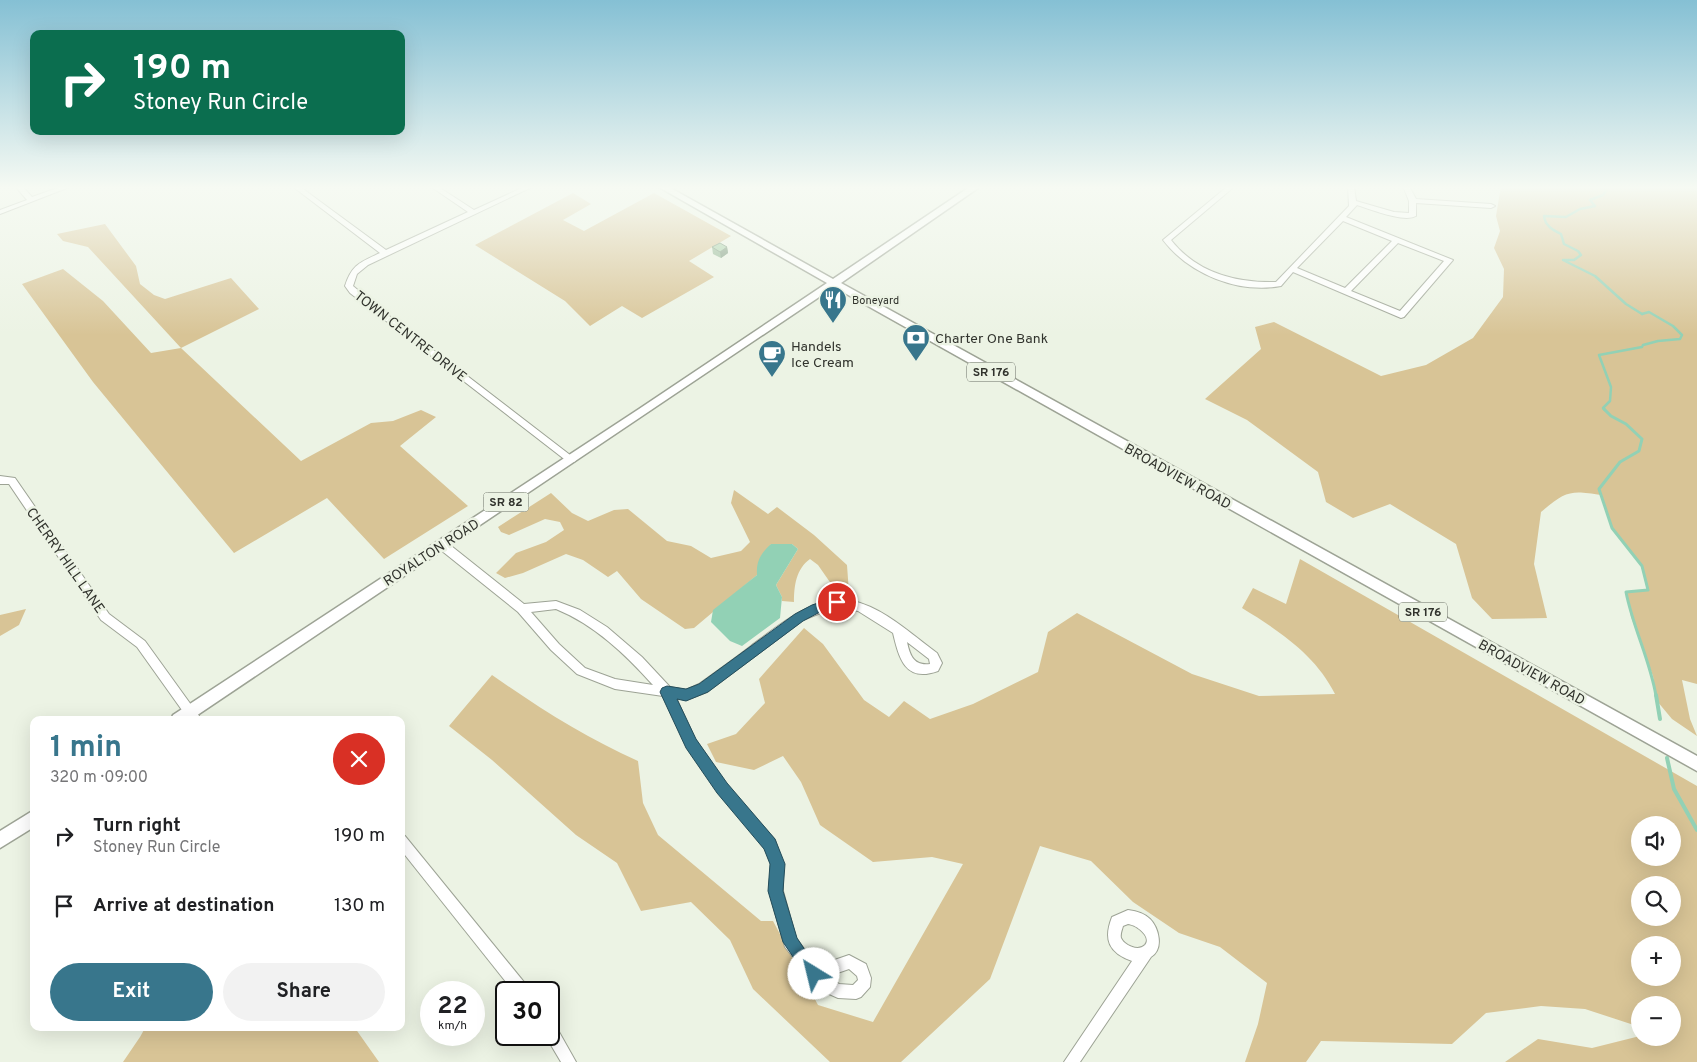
<!DOCTYPE html>
<meta charset="utf-8">
<style>
body{margin:0;font-family:Overpass,sans-serif;background:#f2f2f2;color:#202124;height:100vh;display:flex;flex-direction:column;font-size:19px;white-space:nowrap}
*{box-sizing:border-box;margin:0}
p{font-size:16px;color:#757577}
.icon{flex:none;width:28px;height:28px;fill:none;stroke:currentColor;stroke-width:2;stroke-linecap:round;stroke-linejoin:round}
.map{position:relative;flex:1;overflow:hidden}
.details{position:absolute;left:30px;top:716px;width:375px;height:315px;display:flex;flex-direction:column;background:#fff;border-radius:10px;box-shadow:0 5px 20px #0002}
.details>*{flex:none}
.top-card{position:absolute;left:30px;top:30px;width:375px;height:105px;border-radius:10px;box-shadow:0 5px 20px #0002;background:#0b6e4f;color:#fff;overflow:hidden}
.controls{position:absolute;left:1631px;top:816px;display:grid;gap:10px}
.controls a{display:grid;place-items:center;width:50px;height:50px;border-radius:50%;background:#fff;box-shadow:0 5px 20px #0002;font-size:25px}
.speed{position:absolute;left:420px;top:981px;display:flex;gap:10px;font-size:25px;font-weight:700;text-align:center}
.speed>*{display:grid;place-content:center;width:65px;height:65px;border-radius:50%;background:#fff;box-shadow:0 5px 20px #0002;line-height:1}
.speed small{font-size:12px;font-weight:400}
.speed .limit{border:2px solid #111;border-radius:8px;background:#fff;color:#111}
.pin{position:absolute;display:grid;place-items:center;width:42px;height:42px;color:#fff;margin:-21px;border:2px solid #fff;border-radius:50%;box-shadow:0 1px 5px #0007}
.me{position:absolute;width:55px;margin:-28px;rotate:324deg;stroke-linejoin:round;filter:drop-shadow(0 0 4px #0008)}
.turn{display:flex;align-items:center;gap:18px;height:105px;padding:0 20px;font-size:22px}
.turn .icon{width:65px;height:65px;stroke-width:2.5}
.turn b{display:block;font-size:35px;line-height:42px}
.round{display:grid;place-items:center;flex:none;width:52px;height:52px;border-radius:26px;background:#f2f2f2}
.headline{display:flex;align-items:center;justify-content:space-between;height:85px;padding:0 20px}
h1{font-size:30px;font-weight:700;line-height:38px;color:#38768c}
.cta{display:flex;gap:10px;margin-top:auto;padding:10px 20px}
.cta a{flex:1;height:58px;border-radius:30px;background:#38768c;color:#fff;font-size:20px;font-weight:700;line-height:58px;text-align:center}
.cta a+a{background:#f2f2f2;color:#202124}
ul{padding:0;list-style:none}
li{display:flex;align-items:center;gap:15px;height:70px;padding:0 20px}
li div{flex:1}
li b{display:block;font-size:19px}
li em{font-style:normal}
.map>svg:first-child{display:block}
.green{fill:#d8c496;fill-rule:evenodd}
.water{fill:#92d1b5}
.lines{fill:none;stroke-linecap:round;stroke-linejoin:round}
.stream-far2{stroke:#92d1b5;stroke-width:2.5}
.stream-far1{stroke:#92d1b5;stroke-width:3}
.stream{stroke:#92d1b5;stroke-width:4}
.minor-casing{stroke:#9da395;stroke-width:2}
.major-casing{stroke:#9da395;stroke-width:3}
.minor{fill:#fff;fill-rule:evenodd}
.major{fill:#fff;fill-rule:evenodd}
.wall{fill:#8db28e}
.shaded-wall{fill:#739174}
.building{fill:#a4cfa5;stroke:#739174}
.route{fill:#38768c;stroke:#244d5b}
.labels{text-anchor:middle;stroke-width:5;stroke-linejoin:round;paint-order:stroke}
.far-poi-label{font-size:11px;fill:#31332d;stroke:#ecf3e4;text-anchor:start}
.shield{fill:#ecf3e4;stroke:#696d64;stroke-width:1}
.shield-label{font-size:12px;font-weight:bold;fill:#31332d}
.street-label{font-size:14px;fill:#31332d;stroke:#ecf3e4}
.poi-label{font-size:14px;fill:#31332d;stroke:#ecf3e4;text-anchor:start}
</style>
<div class="map">
<svg width="1697" height="1062" viewBox="0 0 1697 1062">
<rect width="100%" height="100%" fill="#ecf3e4"/>
<!-- green -->
<g class="green">
<path d="M1501,186H1697V684L1682,680L1690,719L1697,736L1672,719L1657,701L1653,676L1631,617L1626,592L1648,589L1641,566L1612,528L1601,495C1570,490 1566,491 1541,512L1534,564L1547,618L1492,619L1472,598L1456,544L1390,504L1353,518L1326,502L1318,472L1247,420L1205,399L1261,349L1255,327L1274,322L1381,376L1426,365L1473,338L1503,297L1504,269L1494,248L1500,231L1496,216Z"/>
<path d="M573,193L591,204L563,220L584,231L654,193L731,236L689,261L714,277L642,318L622,306L590,326L565,301L475,245Z"/>
<path d="M105,224L136,266L140,284L154,295L165,299L231,278L259,309L181,348L301,461L371,423L393,421L421,410L436,417L400,446L468,506L384,559L327,498L234,553L93,382L22,284L63,269L103,301L151,353L181,348L88,247L63,241L57,234Z"/>
<path d="M734,490L768,514L777,507L814,535L847,565L849,593L834,588L818,565L810,559C796,569 794,586 794,602L782,601V597L776,585L798,549L792,544H771L757,575L694,628L685,629L641,599L617,571L608,577L583,560L566,554L523,573L505,578L496,573L516,553L546,542L564,530L560,522L545,519L509,535L501,532L498,527L551,493L572,513L588,521L614,510L628,509L667,541L691,546L711,558L741,551L750,542L731,503Z"/>
<path d="M1300,559L1697,786V1062H1505L1538,1039L1592,1048L1640,1036L1672,1038V1005H1640V1027L1585,1009L1541,1006L1486,1013L1452,1044L1321,1041L1306,1062H1245L1258,1024L1267,983L1220,947L1179,933L1133,902L1091,861L1040,846L990,979L901,1062H830L753,989L730,940L691,902L641,911L617,863L576,835L492,760L449,726L492,675C539,708 586,738 638,761L643,803L658,835L761,921H773L818,1005L873,1022L963,864L932,857L873,862L820,825L801,782L783,756L754,770L716,762L707,744L736,734L765,703L759,679L804,628L823,644L864,700L889,717L904,701L930,719L973,704L1038,672L1048,632L1077,613L1192,674L1259,696L1335,694C1316,655 1278,630 1242,608L1253,588L1286,604ZM1640,825H1672V858H1640ZM1640,885H1672V918H1640ZM1640,945H1672V978H1640Z"/>
<path d="M26,609L19,625L0,636V615Z"/>
<path d="M145,1028H355L379,1062H123L140,1037Z"/>
</g>
<!-- water -->
<path class="water" d="M771,544H792L798,549L776,585L782,597L780,618L742,646L730,641L711,622L713,610L757,575C756,561 761,553 771,544Z"/>
<g class="lines">
<!-- stream-far2 -->
<g class="stream-far2">
<path d="M1602,186V188L1607,189L1603,195L1590,200L1595,206L1580,209L1566,217L1544,216C1545,226 1553,230 1561,234L1564,244L1578,251L1581,255L1574,260H1563L1595,276L1626,304L1642,314"/>
<path d="M1605,410L1603,408L1610,401L1611,387L1599,355L1642,347L1643,345L1658,341L1680,339L1682,335L1673,326L1649,312L1642,314"/>
</g>
<!-- stream-far1 -->
<path class="stream-far1" d="M1604,409L1611,416L1626,424L1642,439L1639,451L1620,462L1599,489L1612,528L1642,566L1648,590L1626,592C1633,628 1650,660 1656,696"/>
<!-- stream -->
<g class="stream">
<path d="M1656,695L1660,719"/>
<path d="M1667,758L1674,789L1697,830"/>
</g>
<defs>
<g id="minor">
<path d="M15,186H22L32,197L63,186H72L0,214V210L27,200Z"/>
<path d="M292,186H299L386,250L468,212L430,186H437L474,210L526,186H534L368,265L357,274L353,286L384,312L574,458L576,460L574,462H568L350,293L345,286C352,264 361,262 380,253Z"/>
<path d="M1228,186H1235L1171,240C1197,273 1236,283 1276,282L1349,206L1348,186H1354L1356,201L1394,212L1409,213V201L1403,186H1409L1416,199L1491,204L1495,206L1491,208L1416,203V216C1404,223 1370,209 1357,205L1346,217L1453,260L1404,317L1401,318L1293,272L1281,286C1238,294 1189,274 1163,240ZM1343,221L1392,241L1345,288L1297,268ZM1398,243L1444,261L1400,311L1351,291Z"/>
<path d="M0,476L15,478L109,614L145,641L202,720H189L137,647L101,620L9,484H0Z"/>
<path d="M441,540L445,541L524,604L556,601L580,610L607,627L642,657L670,687L686,690L699,684C716,672 734,659 751,646C778,626 817,592 853,601C884,608 911,634 937,653L942,663L938,671C905,683 899,658 893,633L858,611L840,608L828,610L803,620L707,692L686,700L676,698L695,739L726,784L775,840L783,864V891L796,938L817,966L849,955L866,964L871,978L870,987L861,997L856,999L838,998L818,989L785,947L769,891L771,864L765,848L718,792L687,747L663,696L615,689L577,674L551,650L518,612L437,547L436,544L437,541ZM556,609C595,625 625,654 653,685L615,679L585,668L559,644L531,612ZM907,642L929,659L930,664C914,666 910,656 907,642ZM849,969L857,976L858,980L853,985L839,984L826,977Z"/>
<path d="M401,834L405,836L528,987L530,992H514L401,850Z"/>
<path d="M1128,910C1136,911 1144,913 1150,919C1159,928 1164,949 1151,957L1080,1062H1064L1132,961C1109,953 1103,940 1112,917ZM1128,924C1137,925 1152,937 1145,945C1138,952 1124,945 1121,938C1120,934 1122,930 1123,926Z"/>
<path d="M549,1021L554,1023L576,1062H561L545,1035H549Z"/>
</g>
<g id="major">
<path d="M657,186H667L833,279L971,186H981L841,283L1697,756V771L834,287L190,720H171L173,715L639,409L827,283Z"/>
<path d="M34,810V827L0,848V831Z"/>
</g>
</defs>
<!-- minor casing -->
<use href="#minor" class="minor-casing"/>
<!-- major casing -->
<use href="#major" class="major-casing"/>
<!-- minor -->
<use href="#minor" class="minor"/>
<!-- major -->
<use href="#major" class="major"/>
</g>
<!-- wall -->
<path class="wall" d="M712,247H727L728,253L721,258L713,254Z"/>
<!-- shaded-wall -->
<path class="shaded-wall" d="M727,247L728,253L721,258L720,252Z"/>
<!-- building -->
<path class="building" d="M720,243L727,247L720,252L712,247Z"/>
<!-- sky -->
<linearGradient id="sky" x2="0" y2="1"><stop stop-color="#85c0d4"/><stop offset="0.56" stop-color="#f6faf3"/><stop offset="1" stop-color="#f6faf3" stop-opacity="0"/></linearGradient>
<rect width="1697" height="335" fill="url(#sky)"/>
<!-- route -->
<path class="route" d="M837,597L842,599L843,602L842,606L820,612L803,621L708,692L686,701L677,699L696,739L727,783L775,839L785,864L783,891L797,938L821,974L819,979L814,982L808,979L783,942L768,891L770,864L764,849L717,793L686,748L660,692L662,688L667,686L686,689L699,684L795,614L812,605Z"/>
<!-- icons -->
<defs>
<symbol id="restaurant-pin" viewBox="-11 -11 22 30"><path d="M0 17L-7.5 6A9.5 9.5 0 1 1 7.5 6Z" fill="#38768c" stroke="#ecf3e4"/><path d="M-5-6h1v4h1v-4h1v4h1v-4h1v5L-1.5 .5V6h-2V.5L-5-1ZM5-6V6H3V1.5H1.5Q1.5-4 5-6Z" fill="#fff"/></symbol>
<symbol id="bank-pin" viewBox="-11 -11 22 30"><path d="M0 17L-7.5 6A9.5 9.5 0 1 1 7.5 6Z" fill="#38768c" stroke="#ecf3e4"/><path d="M-6-4H6V4H-6ZM0-2.3a2.3 2.3 0 1 0 0 4.6a2.3 2.3 0 1 0 0-4.6Z" fill="#fff"/></symbol>
<symbol id="cafe-pin" viewBox="-11 -11 22 30"><path d="M0 17L-7.5 6A9.5 9.5 0 1 1 7.5 6Z" fill="#38768c" stroke="#ecf3e4"/><path d="M-5.5-4.5H6V0H3Q3 3.5 0 3.5H-2.5Q-5.5 3.5-5.5 0ZM3-3.2v2h1.7v-2ZM-6 4.5H4V6H-6Z" fill="#fff"/></symbol>
</defs>
<g fill-rule="evenodd">
<use href="#restaurant-pin" x="817" y="284" width="32" height="43"/>
<use href="#bank-pin" x="900" y="322" width="32" height="43"/>
<use href="#cafe-pin" x="756" y="338" width="32" height="43"/>
</g>
<g class="labels">
<!-- far-poi labels -->
<g class="far-poi-label">
<text x="852" y="304">Boneyard</text>
</g>
<!-- shield labels -->
<g class="shield">
<rect x="967" y="362.5" width="48" height="19" rx="4"/>
<rect x="483.5" y="492.5" width="45" height="19" rx="4"/>
<rect x="1399" y="602.5" width="48" height="19" rx="4"/>
</g>
<g class="shield-label">
<text x="991" y="376">SR 176</text>
<text x="506" y="506">SR 82</text>
<text x="1423" y="616">SR 176</text>
</g>
<!-- street labels -->
<g class="street-label">
<text transform="translate(411 336) rotate(38)" y="5">TOWN CENTRE DRIVE</text>
<text transform="translate(1178 476) rotate(29)" y="5">BROADVIEW ROAD</text>
<text transform="translate(431 552) rotate(-33)" y="5">ROYALTON ROAD</text>
<text transform="translate(66 560) rotate(55)" y="5">CHERRY HILL LANE</text>
<text transform="translate(1532 672) rotate(29)" y="5">BROADVIEW ROAD</text>
</g>
<!-- poi labels -->
<g class="poi-label">
<text x="935" y="343">Charter One Bank</text>
<text x="791" y="351">Handels<tspan x="791" dy="16">Ice Cream</tspan></text>
</g>
</g>
</svg>
<div class="controls">
<a><svg class="icon" aria-label="sound" viewBox="0 0 24 24"><path d="M4 9h4l5-4v14l-5-4H4zM17 9q2 3 0 6"/></svg></a>
<a><svg class="icon" aria-label="search" viewBox="0 0 24 24"><circle cx="10" cy="10" r="6"/><path d="M15 15l6 6"/></svg></a>
<a>+</a>
<a>−</a>
</div>
<div class="speed"><div>22<small>km/h</small></div><div class="limit">30</div></div>
<div class="pin" style="left:837px;top:602px;background:#d93025"><svg class="icon" aria-label="arrive" viewBox="0 0 24 24"><path d="M6 21V4h12l-3 4 3 4H6"/></svg></div>
<svg class="me" style="left:814px;top:974px" viewBox="-20 -20 40 40"><circle r="19" fill="#fff"/><path d="M0-13L10 11 0 6-10 11z" fill="#38768c"/></svg>
<div class="top-card">
<div class="turn"><svg class="icon" aria-label="right" viewBox="0 0 24 24"><path d="M7 20v-9h11M14 6l5 5-5 5"/></svg><div><b>190 m</b>Stoney Run Circle</div></div>
</div>
<section class="details">
<div class="headline"><div><h1>1 min</h1><p>320 m · 09:00</p></div><a class="round" style="background:#d93025;color:#fff"><svg class="icon" aria-label="close" viewBox="0 0 24 24"><path d="M6 6l12 12M18 6L6 18"/></svg></a></div>
<ul>
<li><svg class="icon" aria-label="right" viewBox="0 0 24 24"><path d="M7 20v-9h11M14 6l5 5-5 5"/></svg><div><b>Turn right</b><p>Stoney Run Circle</p></div><em>190 m</em></li>
<li><svg class="icon" aria-label="arrive" viewBox="0 0 24 24"><path d="M6 21V4h12l-3 4 3 4H6"/></svg><div><b>Arrive at destination</b></div><em>130 m</em></li>
</ul>
<div class="cta"><a>Exit</a><a>Share</a></div>
</section>
</div>
